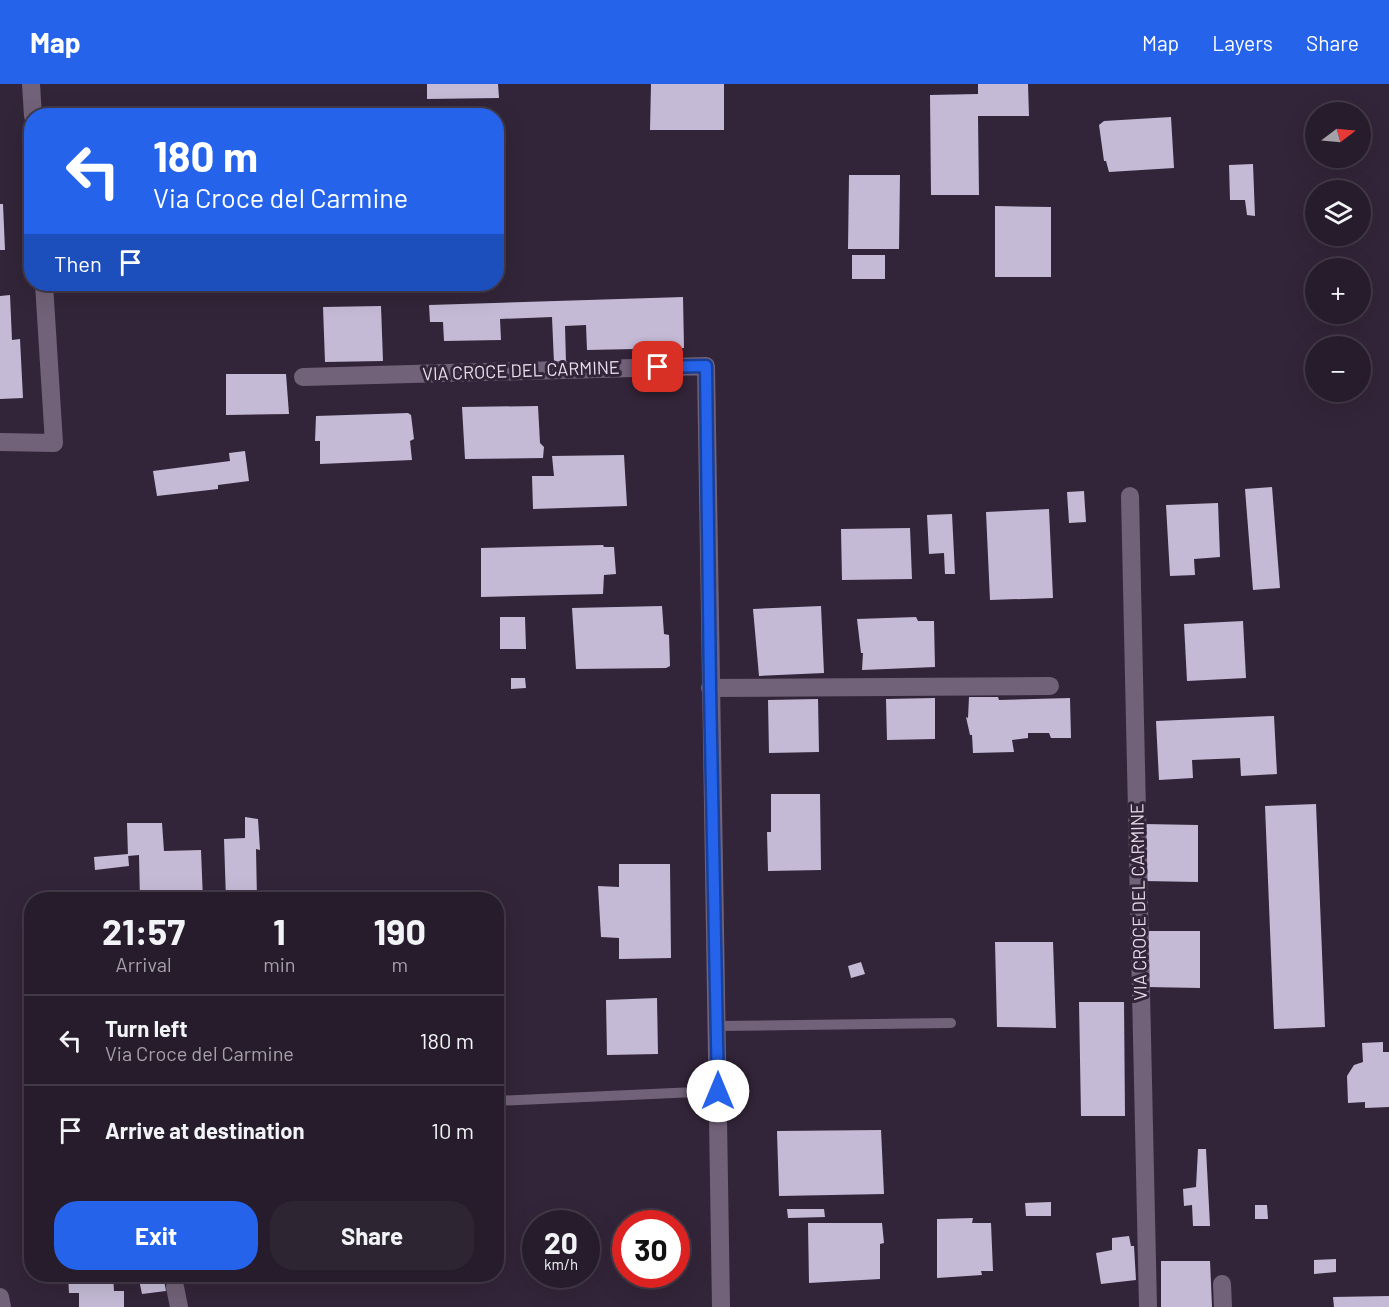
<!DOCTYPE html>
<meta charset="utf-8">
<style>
body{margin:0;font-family:Barlow,sans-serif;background:#2e2533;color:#f1f3f6;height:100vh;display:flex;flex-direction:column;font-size:22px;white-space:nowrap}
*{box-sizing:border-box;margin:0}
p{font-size:20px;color:#a4a1a9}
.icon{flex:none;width:33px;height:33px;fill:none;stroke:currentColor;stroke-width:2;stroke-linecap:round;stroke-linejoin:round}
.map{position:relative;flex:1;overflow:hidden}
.side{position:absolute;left:24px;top:808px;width:480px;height:390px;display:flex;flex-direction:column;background:#261c2b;border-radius:24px;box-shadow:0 6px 24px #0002,0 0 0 2px #423a47}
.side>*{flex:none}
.hud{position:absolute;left:24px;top:24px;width:480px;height:183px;border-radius:24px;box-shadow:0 6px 24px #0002,0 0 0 2px #423a47;background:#2563eb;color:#fff;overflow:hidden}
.needle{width:39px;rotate:74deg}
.tools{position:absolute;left:1305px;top:18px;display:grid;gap:12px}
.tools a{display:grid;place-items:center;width:66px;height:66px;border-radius:50%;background:#261c2b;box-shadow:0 6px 24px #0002,0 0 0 2px #423a47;font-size:30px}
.speed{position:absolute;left:522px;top:1126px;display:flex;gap:12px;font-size:30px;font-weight:700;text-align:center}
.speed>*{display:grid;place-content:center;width:78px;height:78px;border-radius:50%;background:#261c2b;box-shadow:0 6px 24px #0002,0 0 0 2px #423a47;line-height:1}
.speed small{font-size:15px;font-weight:400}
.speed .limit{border:9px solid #d22;background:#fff;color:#111}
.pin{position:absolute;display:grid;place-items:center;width:51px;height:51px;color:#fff;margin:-26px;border-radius:12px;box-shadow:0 3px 9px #0006}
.me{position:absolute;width:66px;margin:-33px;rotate:0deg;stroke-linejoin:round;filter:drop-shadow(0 0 4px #0008)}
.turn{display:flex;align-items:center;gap:21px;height:126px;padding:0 30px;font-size:27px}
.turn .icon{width:78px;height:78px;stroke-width:2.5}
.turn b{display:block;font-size:42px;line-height:51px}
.then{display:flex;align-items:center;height:57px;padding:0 30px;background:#0003;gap:12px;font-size:22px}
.eta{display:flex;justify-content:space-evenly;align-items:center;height:102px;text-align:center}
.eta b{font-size:36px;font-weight:700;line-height:42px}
.action{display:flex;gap:12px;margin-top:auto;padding:12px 30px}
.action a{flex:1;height:69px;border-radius:24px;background:#2563eb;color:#fff;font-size:24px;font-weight:700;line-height:69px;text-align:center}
.action a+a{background:#2e2533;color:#f1f3f6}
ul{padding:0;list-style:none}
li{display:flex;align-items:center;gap:18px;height:90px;padding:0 30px;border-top:2px solid #423a47}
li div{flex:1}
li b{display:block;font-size:22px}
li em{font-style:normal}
header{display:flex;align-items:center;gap:36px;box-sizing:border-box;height:84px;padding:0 30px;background:#2563eb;color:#fff}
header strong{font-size:28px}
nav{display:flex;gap:33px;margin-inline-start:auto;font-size:21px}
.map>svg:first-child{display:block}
.building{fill:#c4bad6}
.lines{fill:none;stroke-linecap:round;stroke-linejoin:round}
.service{stroke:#726279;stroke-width:10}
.minor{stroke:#726279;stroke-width:18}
.route-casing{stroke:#184099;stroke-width:15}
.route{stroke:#2563eb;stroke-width:10}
.labels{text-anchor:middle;stroke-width:6;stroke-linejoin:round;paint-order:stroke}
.street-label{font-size:18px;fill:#e7deeb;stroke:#332539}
</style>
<header>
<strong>Map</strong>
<nav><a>Map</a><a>Layers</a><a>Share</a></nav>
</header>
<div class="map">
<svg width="1389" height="1223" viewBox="0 0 1389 1223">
<rect width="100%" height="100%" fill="#332539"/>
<!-- building -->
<g class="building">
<path d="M427,0H498L499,14L427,15Z"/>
<path d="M651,0H724V46H650Z"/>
<path d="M978,0H1028L1029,32H978L979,111H931L930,11L978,10Z"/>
<path d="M1171,33L1174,84L1109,88L1106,77H1104L1099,41L1104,37Z"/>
<path d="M1253,80L1255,132L1247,131L1245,116H1230L1229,81Z"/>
<path d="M849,91H900L899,165H848Z"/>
<path d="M0,120H3L5,166H0Z"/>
<path d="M995,122L1051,123V193H995Z"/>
<rect x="852" y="171" width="33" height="24"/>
<path d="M10,211L12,256L20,255L23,314L0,315V212Z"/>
<path d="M683,213L684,264L587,266L586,241L565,242L566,278L554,279L552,233L500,235L501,256L444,257L443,238H430L429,221Z"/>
<path d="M381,222L383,277L325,278L323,223Z"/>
<path d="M226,290H286L289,330L226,331Z"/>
<path d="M538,322L540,359L544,363L543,374L465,375L462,323Z"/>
<path d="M408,329L411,331L414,355L410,357L412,376L320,380V357H315L316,332Z"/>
<path d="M245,367L249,397L218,401V405L157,412L153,387L230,377L229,369Z"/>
<path d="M624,371L627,422L533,425L532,392H554L552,372Z"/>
<path d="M1272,403L1280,504L1253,506L1245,405Z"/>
<path d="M1084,407L1086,438L1069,439L1067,408Z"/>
<path d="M1218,419L1220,473L1194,475L1195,491L1170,492L1166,421Z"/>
<path d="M1049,425L1053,514L990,516L986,428Z"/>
<path d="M952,430L955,490H945L944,469L929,470L927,431Z"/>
<path d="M910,444L912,495L842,496L841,445Z"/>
<path d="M603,461L604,463H614L616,490L604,491L603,510L481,513V464Z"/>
<path d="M662,522L664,550L669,551L670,582L666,584L576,585L572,524Z"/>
<path d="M821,522L824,589L759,592L753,525Z"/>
<path d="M500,533H525L526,565H500Z"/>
<path d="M916,533L918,537H934L935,583L862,586L863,569H861L857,535Z"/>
<path d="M1243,537L1246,594L1187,597L1184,540Z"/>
<path d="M511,594H525L526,604L511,605Z"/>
<path d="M969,613H998L999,616L1070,614L1071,654H1051L1049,649H1028V654L1012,656L1014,668L973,669L972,651H970L966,633L968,634Z"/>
<path d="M935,614V655L887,656L886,615Z"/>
<path d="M818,615L819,668L769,669L768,616Z"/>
<path d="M1274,632L1277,690L1241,692L1240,674L1192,676L1193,694L1159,696L1156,637Z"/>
<path d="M771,710H820L821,786L768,787L767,748H771Z"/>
<path d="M1316,720L1325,943L1274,945L1265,722Z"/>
<path d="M245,733L258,735L260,766L256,765L257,816H226L224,755L245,754Z"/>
<path d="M127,739H162L164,767L201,766L203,816H140L139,771L128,772Z"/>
<path d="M1144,740L1198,741V798L1144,797Z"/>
<path d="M128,770L129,782L95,786L94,773Z"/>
<path d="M619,780H670L671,874L619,875V854L601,853L598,802L619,803Z"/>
<path d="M1146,847H1200V904L1147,903Z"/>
<path d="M995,858H1053L1056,944L997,943Z"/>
<path d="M861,878L865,890L851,894L848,882Z"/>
<path d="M657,914L658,970L607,971L606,916Z"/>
<path d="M1079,918H1124L1125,1032H1081Z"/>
<path d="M1383,958V968H1389V1023L1365,1024V1018L1348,1019L1347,992L1354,981L1363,978L1362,959Z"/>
<path d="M881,1046L884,1110L779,1112L777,1047Z"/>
<path d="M1198,1065H1206L1210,1142H1193L1192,1121L1184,1122L1183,1105L1196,1103Z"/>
<path d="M1051,1118V1132H1026L1025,1119Z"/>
<path d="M1255,1121H1267L1268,1135H1255Z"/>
<path d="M26,1124H32V1148H29Z"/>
<path d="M787,1125H824L825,1133L788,1134Z"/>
<path d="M973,1134L972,1139H991L993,1187H981L982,1191L937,1194V1135Z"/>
<path d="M808,1139H882L884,1159L880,1160V1195L809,1199Z"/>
<path d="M1129,1152L1131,1162H1134L1136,1196L1101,1200L1096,1169L1112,1166V1154Z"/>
<path d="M1336,1175V1188L1314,1190V1176Z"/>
<path d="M1161,1177H1210L1212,1223H1161Z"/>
<path d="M68,1191H113L114,1207H124V1223H79V1209H69Z"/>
<path d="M138,1191H163L166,1207L142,1210Z"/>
<path d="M1389,1212V1223H1334L1333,1213Z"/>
</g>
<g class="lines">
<!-- service -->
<g class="service">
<path d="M718,942L951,939"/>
<path d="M496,1017L718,1007"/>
</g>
<!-- minor -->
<g class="minor">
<path d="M31,0L33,32"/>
<path d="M303,293L706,282C710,596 717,909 721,1223"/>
<path d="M0,358L54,359L44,200"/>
<path d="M1130,412L1148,1223"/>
<path d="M710,604L1050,602"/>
<path d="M1222,1200L1223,1223"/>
<path d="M175,1203L179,1223"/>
<path d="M0,1213L2,1223"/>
</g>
</g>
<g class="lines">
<defs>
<path id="route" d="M658,283L706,282L710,604L718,1007"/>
</defs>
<!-- route casing -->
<use href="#route" class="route-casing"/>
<!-- route -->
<use href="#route" class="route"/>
</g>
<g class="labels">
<!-- street labels -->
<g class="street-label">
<text transform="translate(521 287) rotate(-2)" y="6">VIA CROCE DEL CARMINE</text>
<text transform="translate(1139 818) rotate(-91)" y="6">VIA CROCE DEL CARMINE</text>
</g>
</g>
</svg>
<div class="tools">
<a><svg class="needle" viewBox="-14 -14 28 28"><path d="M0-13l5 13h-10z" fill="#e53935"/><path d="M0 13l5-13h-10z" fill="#a4a1a9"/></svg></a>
<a><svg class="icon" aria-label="layers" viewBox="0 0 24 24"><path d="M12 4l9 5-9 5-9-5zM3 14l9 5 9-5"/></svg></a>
<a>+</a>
<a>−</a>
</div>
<div class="speed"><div>20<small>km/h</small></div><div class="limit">30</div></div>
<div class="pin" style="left:658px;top:283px;background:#d93025"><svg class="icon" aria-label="arrive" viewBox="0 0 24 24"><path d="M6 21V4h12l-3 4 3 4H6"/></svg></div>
<svg class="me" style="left:718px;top:1007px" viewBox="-20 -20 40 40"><circle r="19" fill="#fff"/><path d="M0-13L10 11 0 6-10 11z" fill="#2563eb"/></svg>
<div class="hud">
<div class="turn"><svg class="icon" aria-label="left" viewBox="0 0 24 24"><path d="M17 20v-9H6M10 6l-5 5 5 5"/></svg><div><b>180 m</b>Via Croce del Carmine</div></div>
<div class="then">Then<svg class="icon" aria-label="arrive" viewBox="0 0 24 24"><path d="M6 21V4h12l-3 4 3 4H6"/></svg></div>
</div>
<section class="side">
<div class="eta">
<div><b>21:57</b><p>Arrival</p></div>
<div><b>1</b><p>min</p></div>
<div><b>190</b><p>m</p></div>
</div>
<ul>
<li><svg class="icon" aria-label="left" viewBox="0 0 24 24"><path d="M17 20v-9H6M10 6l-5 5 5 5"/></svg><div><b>Turn left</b><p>Via Croce del Carmine</p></div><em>180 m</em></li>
<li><svg class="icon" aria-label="arrive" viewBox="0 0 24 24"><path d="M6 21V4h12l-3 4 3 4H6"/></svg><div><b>Arrive at destination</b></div><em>10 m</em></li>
</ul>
<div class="action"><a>Exit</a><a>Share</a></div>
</section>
</div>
